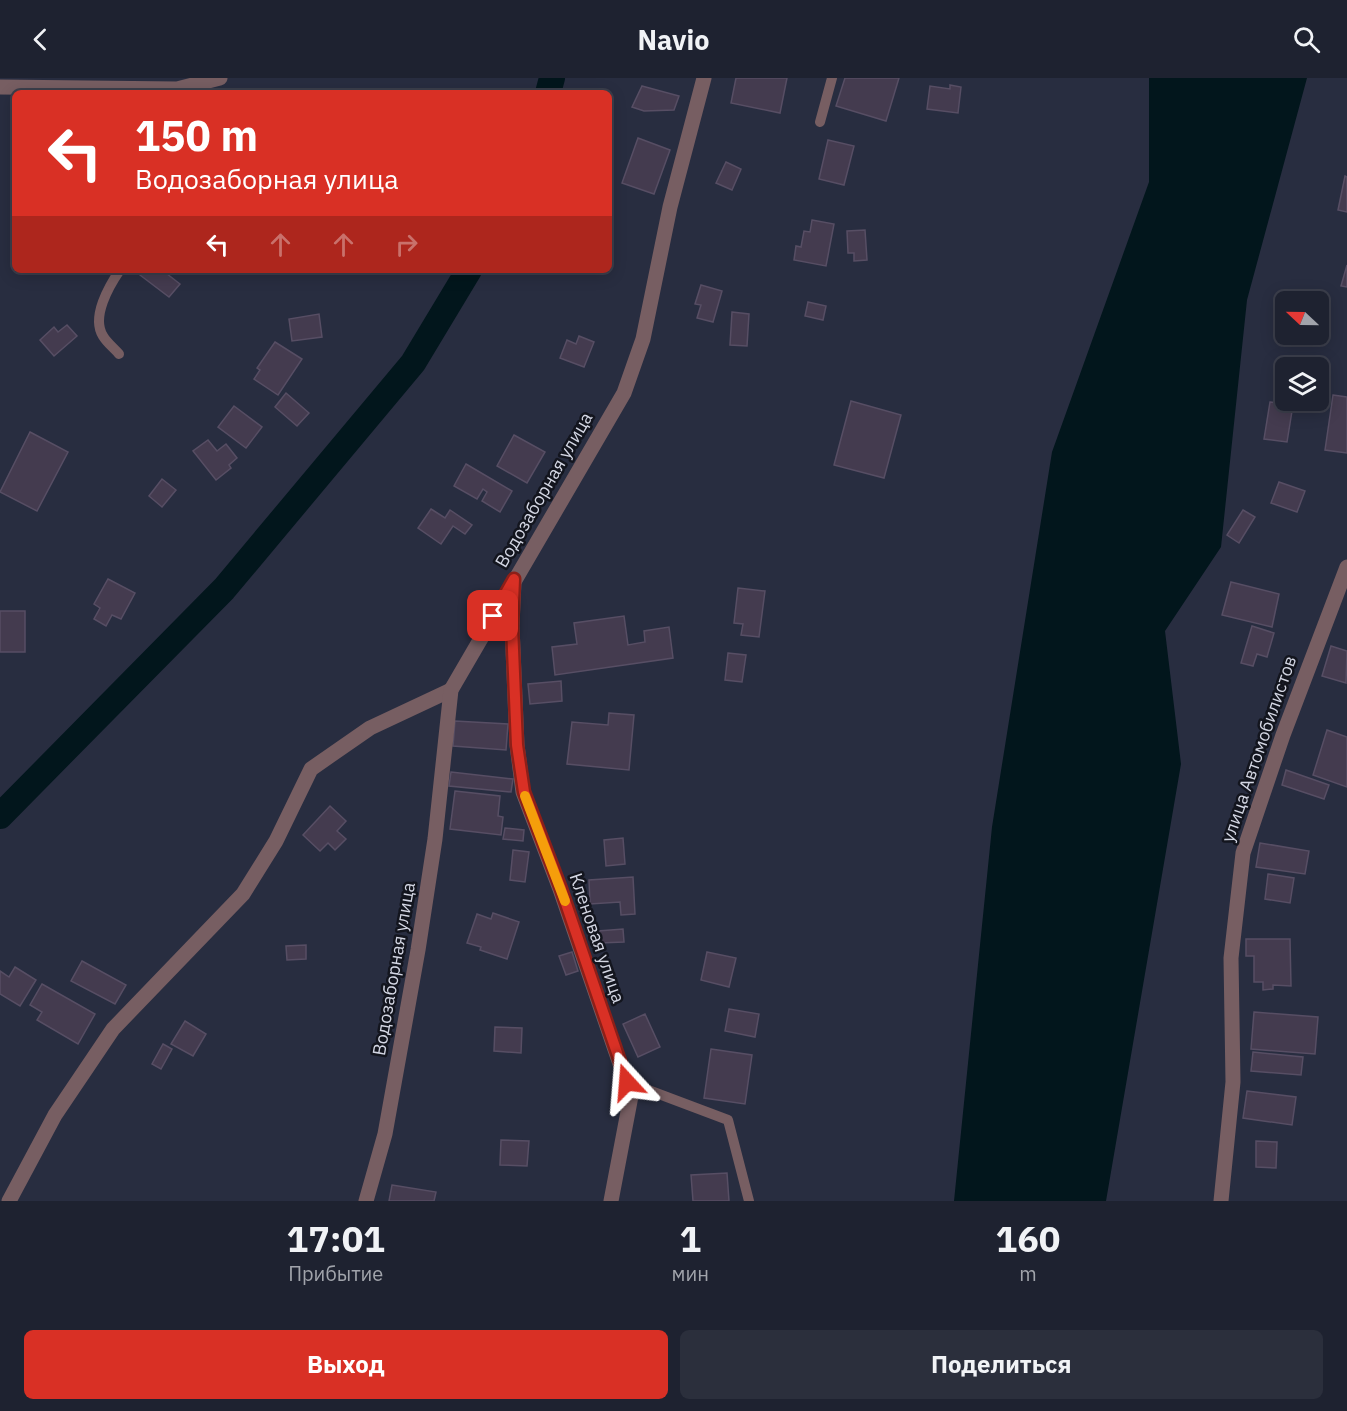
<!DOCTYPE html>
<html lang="ru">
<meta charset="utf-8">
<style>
body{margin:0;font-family:"IBM Plex Sans",sans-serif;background:#2b2f3c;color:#f1f3f6;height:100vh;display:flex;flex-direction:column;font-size:22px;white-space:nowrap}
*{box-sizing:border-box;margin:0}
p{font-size:20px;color:#a1a4ab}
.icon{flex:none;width:33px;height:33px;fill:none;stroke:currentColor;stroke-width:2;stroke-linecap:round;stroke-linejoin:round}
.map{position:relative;height:1123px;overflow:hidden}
.sheet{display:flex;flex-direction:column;background:#1e2230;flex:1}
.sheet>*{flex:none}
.banner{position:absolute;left:12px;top:12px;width:600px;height:183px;border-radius:9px;box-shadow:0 3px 15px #0003,0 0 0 2px #3c3f4c;background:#d93025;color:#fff;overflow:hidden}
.needle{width:39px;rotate:292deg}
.tools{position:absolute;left:1275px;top:213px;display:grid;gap:12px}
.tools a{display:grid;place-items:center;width:54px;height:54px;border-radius:9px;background:#1e2230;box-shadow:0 3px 15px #0003,0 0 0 2px #3c3f4c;font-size:30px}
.pin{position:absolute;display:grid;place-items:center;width:51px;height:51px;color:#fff;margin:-26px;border-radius:12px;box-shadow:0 3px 9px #0006}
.me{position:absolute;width:66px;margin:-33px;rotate:341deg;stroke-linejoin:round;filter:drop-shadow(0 0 4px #0008)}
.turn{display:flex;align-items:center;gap:21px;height:126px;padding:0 24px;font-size:27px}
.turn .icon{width:78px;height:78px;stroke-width:2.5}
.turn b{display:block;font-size:42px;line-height:51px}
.lanes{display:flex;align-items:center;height:57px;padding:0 24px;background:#0003;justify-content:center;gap:30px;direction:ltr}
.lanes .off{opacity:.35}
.eta{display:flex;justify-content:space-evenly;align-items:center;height:102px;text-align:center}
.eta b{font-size:36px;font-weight:800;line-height:42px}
.action{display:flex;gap:12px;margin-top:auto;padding:12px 24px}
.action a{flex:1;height:69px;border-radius:9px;background:#d93025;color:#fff;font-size:24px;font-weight:800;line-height:69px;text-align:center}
.action a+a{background:#2b2f3c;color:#f1f3f6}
header{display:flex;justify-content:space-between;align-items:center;height:78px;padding:0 24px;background:#1e2230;font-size:27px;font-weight:800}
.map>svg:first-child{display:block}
.water{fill:#02161c}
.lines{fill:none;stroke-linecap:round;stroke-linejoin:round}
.canal{stroke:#02161c;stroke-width:26}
.building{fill:#443b4f;stroke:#574e64;stroke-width:1.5}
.service{stroke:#775e62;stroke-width:10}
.minor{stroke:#775e62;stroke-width:15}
.tertiary{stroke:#775e62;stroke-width:15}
.route-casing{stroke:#8d1f18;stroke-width:15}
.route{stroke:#d93025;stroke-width:10}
.slow{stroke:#f59e0b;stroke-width:10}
.labels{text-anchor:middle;stroke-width:5;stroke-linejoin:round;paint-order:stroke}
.street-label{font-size:18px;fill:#d3d6e3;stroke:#13151e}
</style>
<header><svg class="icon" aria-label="back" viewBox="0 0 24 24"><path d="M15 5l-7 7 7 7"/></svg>Navio<svg class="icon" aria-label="search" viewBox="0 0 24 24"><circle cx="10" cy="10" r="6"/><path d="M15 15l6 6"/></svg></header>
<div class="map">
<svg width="1347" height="1123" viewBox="0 0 1347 1123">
<rect width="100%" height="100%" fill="#282d40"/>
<!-- water -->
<path class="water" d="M1149,0H1307L1247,222L1221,469L1165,553L1181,686L1106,1123H954L992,749L1052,374L1149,104Z"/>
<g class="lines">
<!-- canal -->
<g class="canal">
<path d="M548,15L552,0"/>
<path d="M0,738L224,511L413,285L469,192"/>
</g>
</g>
<!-- building -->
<g class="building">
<path d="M736,0H787L780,35L731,25Z"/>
<path d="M845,0H899L886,43L836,28Z"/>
<path d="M950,7L961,9L958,35L927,31L930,8L950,11Z"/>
<path d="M642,8L679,18L674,32L644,33L632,29Z"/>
<path d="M638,60L670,72L654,116L622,105Z"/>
<path d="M828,62L854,68L844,107L819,101Z"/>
<path d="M726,84L741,91L732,112L716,105Z"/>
<path d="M1345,98L1347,99V134L1338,132Z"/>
<path d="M812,142L834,146L826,188L794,182L796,168L801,169L804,153L810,154Z"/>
<path d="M865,152L867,182L854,183V175H848L847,153Z"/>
<path d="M1347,187V209L1341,208Z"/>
<path d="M138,192H162L180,206L169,219L136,194Z"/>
<path d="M701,207L722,213L713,244L697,240L701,227L695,226Z"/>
<path d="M808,224L826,228L823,242L805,238Z"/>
<path d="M732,234L749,236L747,268L730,267Z"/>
<path d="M319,236L322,259L292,263L289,241Z"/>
<path d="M67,247L77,258L54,278L40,262L54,249L58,254Z"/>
<path d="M579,258L594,264L584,289L560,280L567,262L576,266Z"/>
<path d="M275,264L302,281L278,317L254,301L260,292L257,290Z"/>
<path d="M286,315L309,335L297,348L275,329Z"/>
<path d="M1333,317L1347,319V375L1325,372Z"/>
<path d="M851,323L901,337L884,400L834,387Z"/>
<path d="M1270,324L1293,327L1287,364L1264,361Z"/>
<path d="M234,328L262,349L246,370L218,349Z"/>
<path d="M30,354L68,374L37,433L0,414Z"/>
<path d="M514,357L545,374L527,405L497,388Z"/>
<path d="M208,362L217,373L226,366L237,380L229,387L231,390L216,402L193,373Z"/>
<path d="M466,386L512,413L500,434L482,423L487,414L483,411L477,421L454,408Z"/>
<path d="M162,401L176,412L162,429L149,418Z"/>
<path d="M1279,404L1305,413L1297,434L1271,425Z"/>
<path d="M431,431L445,440L450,432L472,447L465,456L453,448L441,466L418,450Z"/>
<path d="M1243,432L1255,439L1239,465L1227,457Z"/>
<path d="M108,501L135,515L121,541L112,537L106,548L94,541L100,530L94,526Z"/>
<path d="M1231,504L1279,516L1272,549L1222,537Z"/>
<path d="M738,510L765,513L759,559L741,557L743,546L734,545Z"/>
<rect x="0" y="533" width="25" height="41"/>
<path d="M624,538L628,567L645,564L644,553L669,549L673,580L555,597L552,569L577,566L574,545Z"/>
<path d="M1252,548L1274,555L1267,579L1257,576L1253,588L1241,585Z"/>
<path d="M1331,568L1347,573L1346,605L1322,598Z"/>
<path d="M728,575L746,577L742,604L725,602Z"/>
<path d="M561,603L562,623L530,626L528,606Z"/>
<path d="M609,635L634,637L629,692L567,686L572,644L608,647Z"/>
<path d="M455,643L508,646L506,672L453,668Z"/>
<path d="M1327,652L1347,659V709L1313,697Z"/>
<path d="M1286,692L1329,707L1324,721L1282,707Z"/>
<path d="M451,694L513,701L511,714L449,708Z"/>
<path d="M455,713L500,718L498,738L503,739L501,757L450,751Z"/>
<path d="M330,728L346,743L337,753L346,761L335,772L328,765L320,773L303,757Z"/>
<path d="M505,750L524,752L523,763L503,761Z"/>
<path d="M623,760L625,786L606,788L604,762Z"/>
<path d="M1260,765L1309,773L1305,796L1256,789Z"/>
<path d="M513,772L529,774L525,804L510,802Z"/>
<path d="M1268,796L1294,800L1290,825L1265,821Z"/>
<path d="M633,799L635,836L621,837L620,824L590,826L589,802Z"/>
<path d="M493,835L519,844L507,881L480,872L481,869L467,865L477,836L491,841Z"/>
<path d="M623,851L624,864L599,865L598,853Z"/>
<path d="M1246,861H1290L1291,908L1273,907V911L1263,912V904H1254V878H1246Z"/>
<path d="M306,867V881L287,882L286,868Z"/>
<path d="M572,874L578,893L566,897L559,878Z"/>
<path d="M707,874L736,880L729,909L701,902Z"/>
<path d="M82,883L126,907L115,926L71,903Z"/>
<path d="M15,889L36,902L20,928L0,916V893L9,899Z"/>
<path d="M42,906L95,936L78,966L37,942L42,934L30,927Z"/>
<path d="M729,931L759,936L755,959L725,953Z"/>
<path d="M1254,934L1318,939L1315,976L1251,971Z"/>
<path d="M645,936L660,969L638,979L623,946Z"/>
<path d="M185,943L206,956L193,978L171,966Z"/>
<path d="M495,949L522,950L521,975L494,973Z"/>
<path d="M163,966L172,971L161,991L152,986Z"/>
<path d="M711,971L752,977L745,1026L704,1020Z"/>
<path d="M1253,974L1303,979L1301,997L1251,993Z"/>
<path d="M1247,1013L1296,1019L1292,1047L1243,1040Z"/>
<path d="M501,1062L529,1063L527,1088L500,1087Z"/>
<path d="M1256,1063L1277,1064L1276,1090L1256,1089Z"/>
<path d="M727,1095L729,1123H693L691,1097Z"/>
<path d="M392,1107L436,1114L434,1123H389Z"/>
</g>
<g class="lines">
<!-- service -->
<g class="service">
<path d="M820,44L832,0"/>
<path d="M119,276C114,270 107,265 103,258C91,239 109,208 120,192"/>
<path d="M627,1004L728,1042L749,1123"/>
</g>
<!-- minor -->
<g class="minor">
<path d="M514,504L512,548L517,667L523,714L560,811L631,1018L611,1123"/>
<path d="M9,1123L55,1037L113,951L243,816L276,763L311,691L370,650L451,612"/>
<path d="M366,1123L385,1056L418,872L435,761L451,612L624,315L643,261L670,129L704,0"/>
<path d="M1221,1123L1233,1004L1231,880L1243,775L1283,657L1347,489"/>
</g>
<!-- tertiary -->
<path class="tertiary" d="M0,9L177,11L220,0"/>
</g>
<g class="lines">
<defs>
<path id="route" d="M493,538L514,501L512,548L517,667L524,714L561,811L627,1004"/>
</defs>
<!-- route casing -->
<use href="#route" class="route-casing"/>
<!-- route -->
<use href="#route" class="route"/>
<!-- slow -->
<path class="slow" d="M525,718L565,823"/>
</g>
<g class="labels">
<!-- street labels -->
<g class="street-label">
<text transform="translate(544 412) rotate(-60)" y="6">Водозаборная улица</text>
<text transform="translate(1259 671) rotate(-71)" y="6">улица Автомобилистов</text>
<text transform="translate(597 860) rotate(71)" y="6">Кленовая улица</text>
<text transform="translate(394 891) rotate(-80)" y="6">Водозаборная улица</text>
</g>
</g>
</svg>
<div class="tools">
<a><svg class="needle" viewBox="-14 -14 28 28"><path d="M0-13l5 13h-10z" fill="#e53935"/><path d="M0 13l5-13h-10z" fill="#a1a4ab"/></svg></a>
<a><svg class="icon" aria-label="layers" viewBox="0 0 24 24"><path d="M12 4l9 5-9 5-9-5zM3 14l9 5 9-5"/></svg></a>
</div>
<div class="pin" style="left:493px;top:538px;background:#d93025"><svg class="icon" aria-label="arrive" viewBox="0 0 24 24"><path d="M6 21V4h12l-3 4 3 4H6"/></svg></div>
<svg class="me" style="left:627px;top:1004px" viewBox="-20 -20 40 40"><path d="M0-17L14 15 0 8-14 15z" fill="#d93025" stroke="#fff" stroke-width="4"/></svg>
<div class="banner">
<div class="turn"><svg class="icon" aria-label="left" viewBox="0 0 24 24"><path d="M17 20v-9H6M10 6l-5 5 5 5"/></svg><div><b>150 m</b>Водозаборная улица</div></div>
<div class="lanes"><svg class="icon" aria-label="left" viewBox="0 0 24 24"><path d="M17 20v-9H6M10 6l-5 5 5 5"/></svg><svg class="icon off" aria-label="ahead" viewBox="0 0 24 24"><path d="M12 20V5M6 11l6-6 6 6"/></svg><svg class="icon off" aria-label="ahead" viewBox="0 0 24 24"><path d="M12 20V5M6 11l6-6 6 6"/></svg><svg class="icon off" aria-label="right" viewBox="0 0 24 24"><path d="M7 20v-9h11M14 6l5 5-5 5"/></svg></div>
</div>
</div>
<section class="sheet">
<div class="eta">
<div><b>17:01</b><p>Прибытие</p></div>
<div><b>1</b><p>мин</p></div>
<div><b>160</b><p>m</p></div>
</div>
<div class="action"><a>Выход</a><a>Поделиться</a></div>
</section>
